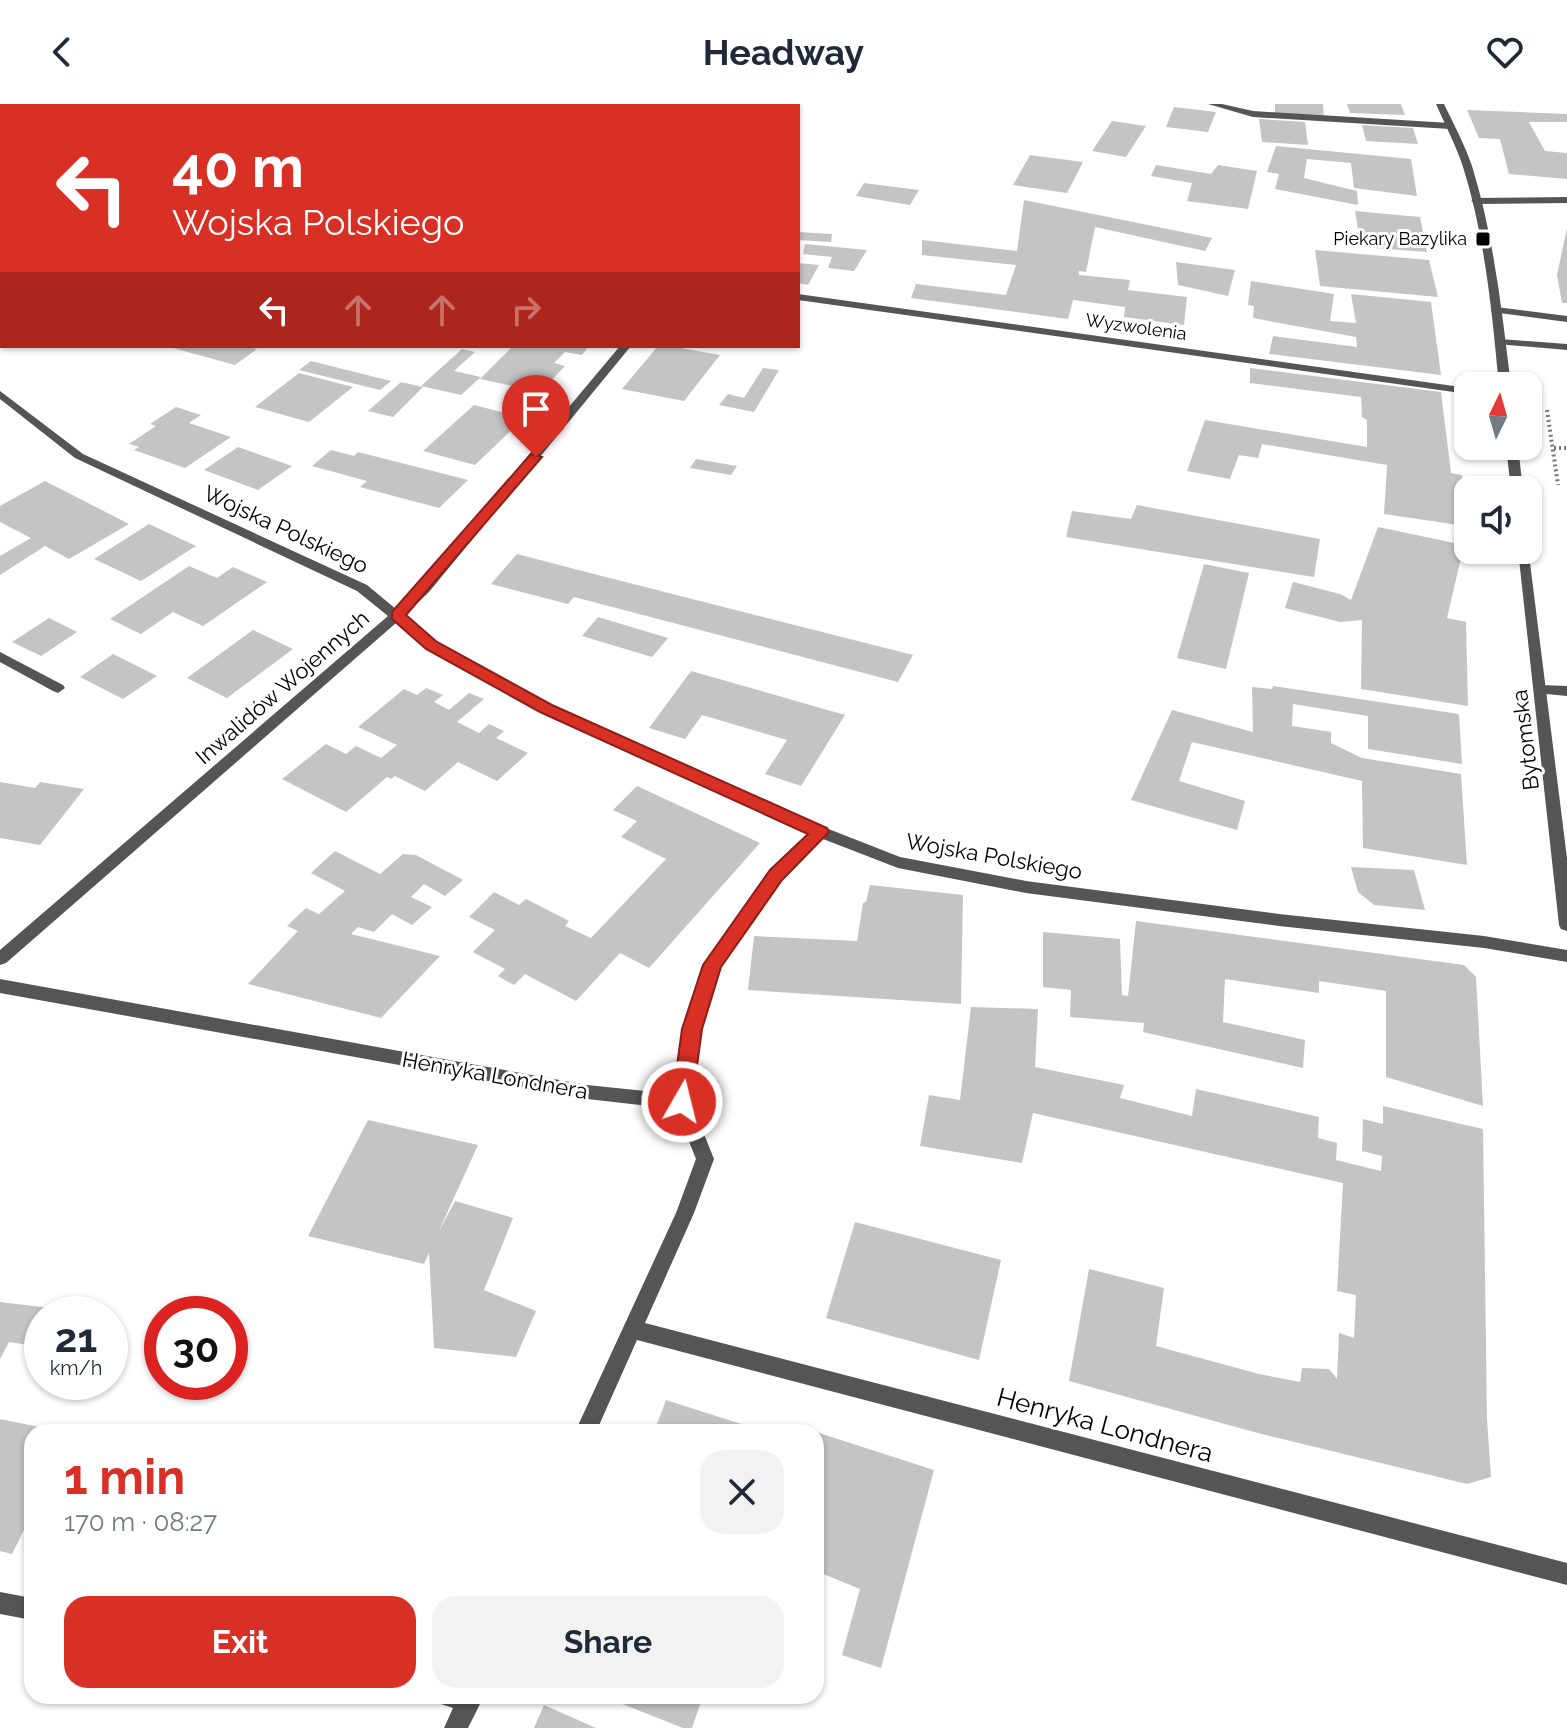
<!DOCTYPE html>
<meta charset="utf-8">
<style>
body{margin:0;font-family:Raleway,sans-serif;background:#f2f2f3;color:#1f2937;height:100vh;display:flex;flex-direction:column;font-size:30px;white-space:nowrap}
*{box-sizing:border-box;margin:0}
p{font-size:26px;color:#747a83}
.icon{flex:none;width:44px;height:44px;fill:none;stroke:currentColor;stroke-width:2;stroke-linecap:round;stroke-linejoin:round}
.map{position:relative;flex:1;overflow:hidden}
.sheet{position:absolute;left:24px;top:1320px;width:800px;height:280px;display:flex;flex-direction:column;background:#fff;border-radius:24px;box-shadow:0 2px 6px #0004}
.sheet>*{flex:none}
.guide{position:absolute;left:0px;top:0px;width:800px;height:244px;box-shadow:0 2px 6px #0004;background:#d93025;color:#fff;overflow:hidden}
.needle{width:52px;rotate:5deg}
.buttons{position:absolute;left:1454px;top:268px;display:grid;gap:16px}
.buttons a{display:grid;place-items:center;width:88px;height:88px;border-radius:16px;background:#fff;box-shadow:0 2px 6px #0004;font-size:40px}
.speed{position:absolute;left:24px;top:1192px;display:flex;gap:16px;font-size:40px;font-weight:700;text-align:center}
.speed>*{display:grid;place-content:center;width:104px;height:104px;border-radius:50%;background:#fff;box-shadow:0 2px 6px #0004;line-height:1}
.speed small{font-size:20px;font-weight:400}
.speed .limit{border:12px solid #d22;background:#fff;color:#111}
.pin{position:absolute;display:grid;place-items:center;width:68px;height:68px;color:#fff;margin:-82px -34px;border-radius:50% 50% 50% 0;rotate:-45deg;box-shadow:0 0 8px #0007}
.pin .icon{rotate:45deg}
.me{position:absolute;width:88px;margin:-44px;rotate:8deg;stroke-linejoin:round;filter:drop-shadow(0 0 6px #0008)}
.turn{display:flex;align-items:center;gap:28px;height:168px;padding:0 40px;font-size:36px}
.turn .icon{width:104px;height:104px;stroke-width:2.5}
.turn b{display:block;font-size:56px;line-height:68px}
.lanes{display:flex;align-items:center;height:76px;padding:0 40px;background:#0003;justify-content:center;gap:40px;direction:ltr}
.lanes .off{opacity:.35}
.round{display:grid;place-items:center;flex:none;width:84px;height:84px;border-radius:24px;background:#f2f2f3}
.overview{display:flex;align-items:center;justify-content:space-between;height:136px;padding:0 40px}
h1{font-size:48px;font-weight:700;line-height:60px;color:#d93025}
.action{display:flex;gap:16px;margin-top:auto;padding:16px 40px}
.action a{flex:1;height:92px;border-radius:24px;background:#d93025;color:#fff;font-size:32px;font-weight:700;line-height:92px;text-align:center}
.action a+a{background:#f2f2f3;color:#1f2937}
header{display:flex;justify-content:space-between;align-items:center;height:104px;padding:0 40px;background:#fff;font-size:36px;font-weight:700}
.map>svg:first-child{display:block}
.building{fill:#c4c4c4}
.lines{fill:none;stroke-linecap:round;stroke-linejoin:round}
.path{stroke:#777;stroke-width:4;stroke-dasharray:2 3;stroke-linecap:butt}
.service{fill:#555;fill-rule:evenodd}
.minor{fill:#555;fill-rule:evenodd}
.tertiary{fill:#555;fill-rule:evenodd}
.route{fill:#d93025;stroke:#8d1f18;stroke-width:2}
.poi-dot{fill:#000;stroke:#fff;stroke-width:3}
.labels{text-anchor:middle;stroke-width:6;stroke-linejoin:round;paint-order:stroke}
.far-poi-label{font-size:18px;fill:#000;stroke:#fff;text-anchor:end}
.far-street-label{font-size:18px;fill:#000;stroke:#fff}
.street-label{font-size:22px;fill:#000;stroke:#fff}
.near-street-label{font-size:26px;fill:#000;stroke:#fff}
</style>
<header><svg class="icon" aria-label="back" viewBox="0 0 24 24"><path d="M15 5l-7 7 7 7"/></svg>Headway<svg class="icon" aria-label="heart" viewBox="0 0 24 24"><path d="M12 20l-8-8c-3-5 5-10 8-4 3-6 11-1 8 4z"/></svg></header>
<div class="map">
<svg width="1567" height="1624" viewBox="0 0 1567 1624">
<rect width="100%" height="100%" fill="#fff"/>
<!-- building -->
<g class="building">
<path d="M1275,0H1323L1324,14L1275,10Z"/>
<path d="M1347,0H1401L1405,11L1350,9Z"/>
<path d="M1174,3L1216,8L1208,28L1166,23Z"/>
<path d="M1467,6L1567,10V18H1529L1545,47L1567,49V75L1509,70L1500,35L1479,34Z"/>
<path d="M1259,15L1305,18L1308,41L1262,38Z"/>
<path d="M1112,17L1146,22L1126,53L1092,47Z"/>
<path d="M1362,21L1413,24L1418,40L1366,37Z"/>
<path d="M1276,42L1411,55L1417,92L1354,84L1351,59L1307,55L1304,74L1357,87L1358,101L1275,85L1279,70L1267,68Z"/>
<path d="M1030,51L1083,58L1067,89L1013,81Z"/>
<path d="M1156,61L1211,70L1218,61L1257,67L1248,105L1187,97L1192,79L1151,72Z"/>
<path d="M864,79L919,86L910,101L856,92Z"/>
<path d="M1024,96L1212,134L1205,147L1095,123L1086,168L1079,167V171L1130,176L1128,186L1187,193L1184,221L1124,213L1125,203L1073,196L1068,215L911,194L916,180L1006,191L1016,161L922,151V136L1017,147Z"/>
<path d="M1355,107L1420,113L1427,148L1361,143Z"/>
<path d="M1567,124V199H1562L1557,171Z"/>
<path d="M798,128L832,130L831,138L798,136Z"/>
<path d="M805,140L867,146L854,167L828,164L832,153L803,150Z"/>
<path d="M1315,146L1429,156L1438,193L1320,182Z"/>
<path d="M1176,158L1235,166L1228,192L1178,181Z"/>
<path d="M798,159L819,161L808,181L798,179Z"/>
<path d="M1251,177L1334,190L1330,217L1356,219L1351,190L1431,198L1441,271L1269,250L1273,232L1357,243L1356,233L1253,214L1254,202L1248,201Z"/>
<path d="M166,242H246L257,245L235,261Z"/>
<path d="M513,242H581L588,243L582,251L565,248L554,259L565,262L540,288L480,275Z"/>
<path d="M658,242H669L720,251L684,297L622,285Z"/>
<path d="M462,245L475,248L454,267L481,273L461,291L421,282Z"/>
<path d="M311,257L391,277L380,286L299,266Z"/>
<path d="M763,264L779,266L754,308L719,301L728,290L744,294Z"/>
<path d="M1250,264L1441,288L1451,369L1462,371L1465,422L1384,410L1387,361L1262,340L1258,354L1239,351L1230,375L1187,367L1205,316L1367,343V316L1362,313L1361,293L1250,279Z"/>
<path d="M299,269L353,283L309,318L255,303Z"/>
<path d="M401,278L423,283L393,313L368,307Z"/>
<path d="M474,301L524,314L475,361L423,347Z"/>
<path d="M176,303L201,311L189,319L231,333L185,364L134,346L139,343L129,340L156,322L150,320Z"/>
<path d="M238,343L292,362L258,386L204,366Z"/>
<path d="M331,346L354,352L358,348L468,376L439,404L360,383L367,377L312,362Z"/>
<path d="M696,355L737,362L731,371L690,364Z"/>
<path d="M45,377L129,420L69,455L45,442L0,471V452L31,434L0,418V402Z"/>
<path d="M1137,401L1320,435L1314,473L1066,433L1072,407L1131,415Z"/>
<path d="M149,420L196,442L141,477L94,455Z"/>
<path d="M1378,423L1464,441L1447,514L1466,518L1468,602L1361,585L1362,516L1340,518L1285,504L1293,478L1340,490L1351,496Z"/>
<path d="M517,450L594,470L913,551L898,578L574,493L568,500L491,480Z"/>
<path d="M1204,460L1249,469L1226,565L1177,554Z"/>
<path d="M189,462L217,474L233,463L267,478L203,522L173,508L141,530L110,515Z"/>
<path d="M598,513L668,534L652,553L582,532Z"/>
<path d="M49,514L77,528L41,552L12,538Z"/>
<path d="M253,526L293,545L227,594L187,574Z"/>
<path d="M113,550L157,572L123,595L80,573Z"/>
<path d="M691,567L845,611L801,682L765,670L787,636L702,611L685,635L649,624Z"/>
<path d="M1273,582L1459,610L1462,660L1368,645V612L1293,600L1292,622L1331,628V639L1362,654L1461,670L1467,761L1363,744L1362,677L1192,638L1179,677L1245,697L1237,726L1131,696L1172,606L1253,628L1252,583L1272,585Z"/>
<path d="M426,584L443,591L434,598L449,606L469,589L484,595L457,618L479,629L489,620L504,627L496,634L528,649L497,677L458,658L425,687L395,672L391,675L387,673L346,708L282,675L326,640L346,650L356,642L381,654L397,641L358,623L404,585L417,591Z"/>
<path d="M0,678L35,684L40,678L84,685L40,741L0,734Z"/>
<path d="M637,682L760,739L649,864L620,849L576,897L525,870L514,881L498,872L505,865L473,848L495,826L469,813L494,788L519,801L526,795L569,817L565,822L591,834L666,755L621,733L637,717L613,706Z"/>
<path d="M335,747L380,770L403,750L416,751L463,776L445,792L424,780L411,793L432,803L412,821L392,810L374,828L358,823L351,830L440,852L381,914L248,880L298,827L287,822L306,804L319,810L345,787L311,769Z"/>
<path d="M1351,763L1414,766L1425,806L1374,801L1358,788Z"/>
<path d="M870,781L963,791L961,900L748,886L754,832L857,837L863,799L866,798Z"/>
<path d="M1136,817L1464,861L1476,873L1483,1002L1386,973V887L1319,877V889L1225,875L1223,918L1305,936L1303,964L1143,928L1144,919L1070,913L1071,886L1043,883V828L1120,835L1122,891L1128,892Z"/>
<path d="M971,903L1038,905L1035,963L1124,981L1120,994L1192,1012L1196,985L1319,1013L1318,1034L1337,1039L1336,1056L1381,1067L1382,1052L1362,1047L1363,1015L1383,1020V1002L1483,1025L1487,1315L1491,1373L1467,1380L1254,1328L1069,1277L1089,1165L1164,1184L1156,1242L1259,1270L1300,1278L1302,1264L1329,1265L1337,1275L1339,1229L1354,1234L1356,1191L1337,1187L1343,1079L1033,1009L1022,1059L920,1042L929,991L960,996Z"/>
<path d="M368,1016L478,1041L438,1129L455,1097L513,1114L484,1186L536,1207L516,1253L434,1244L429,1149L424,1160L308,1132Z"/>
<path d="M855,1118L1001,1156L979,1256L826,1214Z"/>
<path d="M0,1198L50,1204L48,1210H42V1225L35,1242L9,1238L0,1255Z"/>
<path d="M666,1296L763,1327V1328H654Z"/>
<path d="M0,1315L59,1327L32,1328V1410L12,1450L0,1447Z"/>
<path d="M816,1328L934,1366L881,1564L842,1551L860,1485L816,1467Z"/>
<path d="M602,1592H703L692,1624H683Z"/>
<path d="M544,1601L596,1624H534Z"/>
</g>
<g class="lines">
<!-- path -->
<g class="path">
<path d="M1547,306L1558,381"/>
<path d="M1554,344H1567"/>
</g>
<!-- service -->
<g class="service">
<path d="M1208,0H1222L1253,7L1450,19L1454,22L1450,25L1253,13Z"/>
<rect x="0" y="113" width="2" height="6"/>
<path d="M1496,203L1567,212V218L1492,208L1491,206Z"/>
</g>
<!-- minor -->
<g class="minor">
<path d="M290,0H308L310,2H292Z"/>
<rect x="748" y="0" width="8" height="2"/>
<path d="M1567,93V99L1476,100L1471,97L1476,94Z"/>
<rect x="0" y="130" width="2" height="6"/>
<path d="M798,190L1468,284V290L798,196Z"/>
<path d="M1500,235L1567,240V246L1496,240L1495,238Z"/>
<path d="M620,242H631L429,488L404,512L437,538L551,601L826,724L900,753L1026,777L1279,810L1484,832L1567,846V858L1484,844L1279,822L1026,789L898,764L823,735L782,775L721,863L701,925L691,998L714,1055L694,1109L645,1219L1567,1459V1481L637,1236L596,1328H575L676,1109L696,1055L676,1005L587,995L0,889V875L587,981L674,990L683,925L705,861L770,767L810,729L541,607L427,544L396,519L6,859L0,861V846L388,512L357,487L75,354L0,295V287L83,350L367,481L396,505L419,482Z"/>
<path d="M0,548L63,581L65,584L58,589L53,587L0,558Z"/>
<path d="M1541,581L1567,582V592L1536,589L1534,586Z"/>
<path d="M0,1488L32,1494V1516L0,1510Z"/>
<path d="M437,1592H484L468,1624H444L453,1604L441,1600Z"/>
</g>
<!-- tertiary -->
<g class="tertiary">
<path d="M1436,0H1444C1454,21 1465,41 1472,62C1494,133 1502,208 1511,282H1499C1492,208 1485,133 1463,63C1456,41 1445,21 1436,0Z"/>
<path d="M1506,342H1518L1523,386H1511Z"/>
<path d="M1528,443L1567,754V827L1561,825L1559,821L1518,446H1528Z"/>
</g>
</g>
<!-- route -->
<path class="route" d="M531,350L542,353L406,511L437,538L552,601L827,724L829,728L782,776L721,863L702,925L692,998L689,1004L682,1007L675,1004L672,998L682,925L703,861L770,766L808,730L540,608L426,545L392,515V508Z"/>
<!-- markers -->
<rect class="poi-dot" x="1475" y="127" width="16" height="16" rx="4"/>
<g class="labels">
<!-- far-poi labels -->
<g class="far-poi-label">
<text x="1467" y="141">Piekary Bazylika</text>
</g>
<!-- far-street labels -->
<g class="far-street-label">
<text transform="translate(1136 223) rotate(8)" y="6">Wyzwolenia</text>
</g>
<!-- street labels -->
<g class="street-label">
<text transform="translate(286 425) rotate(25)" y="8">Wojska Polskiego</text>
<text transform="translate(282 583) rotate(-41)" y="8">Inwalidów Wojennych</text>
<text transform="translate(1525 636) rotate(-97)" y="8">Bytomska</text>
<text transform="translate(994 752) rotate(10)" y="8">Wojska Polskiego</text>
<text transform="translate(495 971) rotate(10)" y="8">Henryka Londnera</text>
</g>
<!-- near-street labels -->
<g class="near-street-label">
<text transform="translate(1105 1321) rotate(15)" y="9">Henryka Londnera</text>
</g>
</g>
</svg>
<div class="buttons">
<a><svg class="needle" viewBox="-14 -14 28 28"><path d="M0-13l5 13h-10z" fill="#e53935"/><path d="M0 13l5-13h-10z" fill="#747a83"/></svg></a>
<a><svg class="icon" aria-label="sound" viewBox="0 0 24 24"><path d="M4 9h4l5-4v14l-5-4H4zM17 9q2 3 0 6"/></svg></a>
</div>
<div class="speed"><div>21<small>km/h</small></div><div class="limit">30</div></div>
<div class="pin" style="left:536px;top:353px;background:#d93025"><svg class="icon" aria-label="arrive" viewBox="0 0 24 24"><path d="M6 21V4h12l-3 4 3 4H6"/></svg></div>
<svg class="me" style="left:682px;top:998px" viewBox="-20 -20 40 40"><circle r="17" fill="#d93025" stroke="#fff" stroke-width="3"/><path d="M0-11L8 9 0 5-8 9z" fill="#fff"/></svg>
<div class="guide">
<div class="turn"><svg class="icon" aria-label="left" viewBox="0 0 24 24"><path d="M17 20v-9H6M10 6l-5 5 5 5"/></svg><div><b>40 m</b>Wojska Polskiego</div></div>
<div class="lanes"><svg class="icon" aria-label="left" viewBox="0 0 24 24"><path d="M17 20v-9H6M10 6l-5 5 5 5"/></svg><svg class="icon off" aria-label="ahead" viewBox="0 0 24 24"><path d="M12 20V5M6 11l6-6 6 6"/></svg><svg class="icon off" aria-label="ahead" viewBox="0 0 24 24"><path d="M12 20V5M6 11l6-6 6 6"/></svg><svg class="icon off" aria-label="right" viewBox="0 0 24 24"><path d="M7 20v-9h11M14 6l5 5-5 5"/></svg></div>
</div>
<section class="sheet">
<div class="overview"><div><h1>1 min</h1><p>170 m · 08:27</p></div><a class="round"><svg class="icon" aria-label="close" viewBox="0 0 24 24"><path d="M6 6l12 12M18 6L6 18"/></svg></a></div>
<div class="action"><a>Exit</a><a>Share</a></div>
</section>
</div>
